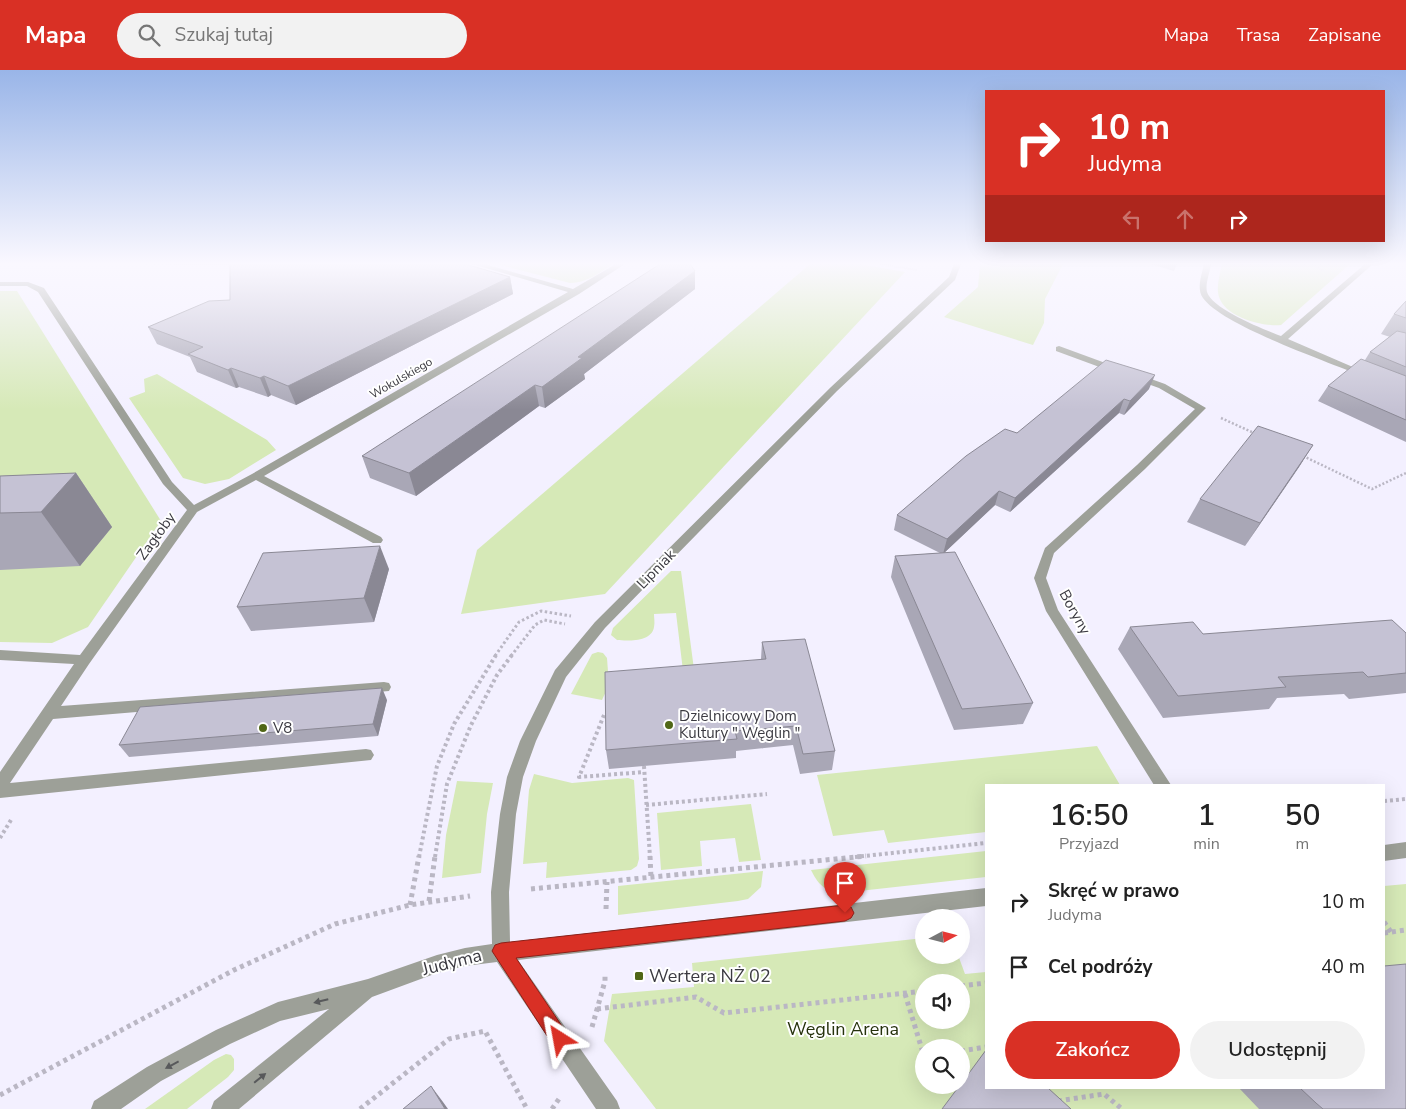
<!DOCTYPE html>
<html lang="pl">
<meta charset="utf-8">
<style>
body{margin:0;font-family:"Nunito Sans",sans-serif;background:#f2f2f2;color:#222;height:100vh;display:flex;flex-direction:column;font-size:19px;white-space:nowrap}
*{box-sizing:border-box;margin:0}
p{font-size:16px;color:#767676}
.icon{flex:none;width:28px;height:28px;fill:none;stroke:currentColor;stroke-width:2;stroke-linecap:round;stroke-linejoin:round}
.map{position:relative;flex:1;overflow:hidden}
.drawer{position:absolute;left:985px;top:714px;width:400px;height:305px;display:flex;flex-direction:column;background:#fff;border-radius:0px;box-shadow:0 5px 20px #0002}
.drawer>*{flex:none}
.banner{position:absolute;left:985px;top:20px;width:400px;height:152px;border-radius:0px;box-shadow:0 5px 20px #0002;background:#d93025;color:#fff;overflow:hidden}
.needle{width:32px;rotate:83deg}
.fabs{position:absolute;left:915px;top:839px;display:grid;gap:10px}
.fabs a{display:grid;place-items:center;width:55px;height:55px;border-radius:50%;background:#fff;box-shadow:0 5px 20px #0002;font-size:25px}
.pin{position:absolute;display:grid;place-items:center;width:42px;height:42px;color:#fff;margin:-51px -21px;border-radius:50% 50% 50% 0;rotate:-45deg;box-shadow:0 0 5px #0007}
.pin .icon{rotate:45deg}
.me{position:absolute;width:55px;margin:-28px;rotate:326deg;stroke-linejoin:round;filter:drop-shadow(0 0 4px #0008)}
.turn{display:flex;align-items:center;gap:18px;height:105px;padding:0 20px;font-size:22px}
.turn .icon{width:65px;height:65px;stroke-width:2.5}
.turn b{display:block;font-size:35px;line-height:42px}
.lanes{display:flex;align-items:center;height:48px;padding:0 20px;background:#0003;justify-content:center;gap:25px;direction:ltr}
.lanes .off{opacity:.35}
.eta{display:flex;justify-content:space-evenly;align-items:center;height:85px;text-align:center}
.eta b{font-size:30px;font-weight:600;line-height:35px}
.button{display:flex;gap:10px;margin-top:auto;padding:10px 20px}
.button a{flex:1;height:58px;border-radius:30px;background:#d93025;color:#fff;font-size:20px;font-weight:600;line-height:58px;text-align:center}
.button a+a{background:#f2f2f2;color:#222}
ul{padding:0;list-style:none}
li{display:flex;align-items:center;gap:15px;height:65px;padding:0 20px}
li div{flex:1}
li b{display:block;font-size:19px}
li em{font-style:normal}
header{display:flex;align-items:center;gap:30px;box-sizing:border-box;height:70px;padding:0 25px;background:#d93025;color:#fff}
header strong{font-size:24px}
nav{display:flex;gap:28px;margin-inline-start:auto;font-size:18px}
.search{width:350px;height:45px;background:#f2f2f2;display:flex;align-items:center;gap:12px;box-sizing:border-box;padding:0 18px;border-radius:28px;color:#767676;font-size:19px}
.map>svg:first-child{display:block}
.green{fill:#d6e9b7;fill-rule:evenodd}
.lines{fill:none;stroke-linecap:round;stroke-linejoin:round}
.path-far4{stroke:#bab7c4;stroke-width:2;stroke-dasharray:1 1;stroke-linecap:butt}
.path-far3{stroke:#bab7c4;stroke-width:2.5;stroke-dasharray:2 2;stroke-linecap:butt}
.path-far2{stroke:#bab7c4;stroke-width:3;stroke-dasharray:2.5 2.5;stroke-linecap:butt}
.path-far1{stroke:#bab7c4;stroke-width:4;stroke-dasharray:3 3;stroke-linecap:butt}
.path{stroke:#bab7c4;stroke-width:5;stroke-dasharray:4 4;stroke-linecap:butt}
.minor{fill:#9da098;fill-rule:evenodd}
.wall{fill:#a9a7b6}
.shaded-wall{fill:#8a8894}
.building{fill:#c5c2d4;stroke:#8a8894}
.oneway{fill:#58595b}
.route{fill:#d93025;stroke:#8d1f18}
.poi-dot{fill:#506716;stroke:#fff;stroke-width:2}
.labels{text-anchor:middle;stroke-width:4;stroke-linejoin:round;paint-order:stroke}
.far-street-label{font-size:12px;fill:#3b3a41;stroke:#fff}
.street-label{font-size:15px;fill:#3b3a41;stroke:#fff}
.poi-label{font-size:15px;fill:#3b3a41;stroke:#fff;text-anchor:start}
.near-street-label{font-size:18px;fill:#3b3a41;stroke:#fff}
.near-poi-label{font-size:18px;fill:#3b3a41;stroke:#fff;text-anchor:start}
.near-park-label{font-size:18px;fill:#26320c;stroke:#fff}
</style>
<header>
<strong>Mapa</strong>
<div class="search"><svg class="icon" aria-label="search" viewBox="0 0 24 24"><circle cx="10" cy="10" r="6"/><path d="M15 15l6 6"/></svg>Szukaj tutaj</div>
<nav><a>Mapa</a><a>Trasa</a><a>Zapisane</a></nav>
</header>
<div class="map">
<svg width="1406" height="1039" viewBox="0 0 1406 1039">
<rect width="100%" height="100%" fill="#f3f0ff"/>
<!-- green -->
<g class="green">
<path d="M496,194H613C599,203 587,213 570,213Z"/>
<path d="M810,194H860L905,202L605,524L461,544L477,480Z"/>
<path d="M980,194H1063L1045,229L1044,253L1033,275L944,247L978,217Z"/>
<path d="M1222,194H1350L1281,255C1261,257 1220,246 1218,222C1217,214 1220,203 1222,194Z"/>
<path d="M0,221H17L161,451L88,557L52,573L0,572Z"/>
<path d="M157,304L267,370L276,380L229,409L205,414L183,408L129,328L145,322L144,309Z"/>
<path d="M671,501H681L695,607L684,609L676,543L654,544C654,548 655,553 654,557C652,572 628,571 617,570L611,565L613,558Z"/>
<path d="M598,582L603,583L607,588L609,615L602,630L571,624L592,584Z"/>
<path d="M1097,676L1120,715H986V762L888,773L884,760L833,766L817,705Z"/>
<path d="M534,704L572,713L628,708L634,710L639,789L637,796L631,800L546,808L547,792L523,794L529,720Z"/>
<path d="M457,711L493,713L487,744L481,803L442,808L446,765Z"/>
<path d="M751,734L761,790L739,792L735,768L700,771L702,796L661,800L657,743Z"/>
<path d="M986,781V807L841,823C824,821 818,814 811,800Z"/>
<path d="M763,801L761,817L748,829L738,831L618,845V816Z"/>
<path d="M1406,814V1039H656L604,971L612,924L694,917L692,893L924,868V885H958L965,904L986,902V1018H1384V816ZM924,912H961V950H924ZM924,978H961V1015H924Z"/>
<path d="M226,984L231,985L234,989V1000L228,1007L187,1039H145L214,990Z"/>
</g>
<g class="lines">
<!-- path-far4 -->
<g class="path-far4">
<path d="M880,194L917,200"/>
<path d="M1313,194L1323,201"/>
</g>
<!-- path-far3 -->
<g class="path-far3">
<path d="M1221,348L1254,363"/>
<path d="M1303,386L1372,419L1406,403"/>
</g>
<!-- path-far2 -->
<g class="path-far2">
<path d="M495,586L519,552L541,541L571,546"/>
<path d="M511,586L535,555L544,550L565,554"/>
</g>
<!-- path-far1 -->
<g class="path-far1">
<path d="M604,645L579,707L644,702"/>
<path d="M644,696L650,787"/>
<path d="M1384,731L1406,729"/>
<path d="M646,735L767,724"/>
<path d="M0,768L11,750"/>
<path d="M419,787L437,696L454,654L496,585"/>
<path d="M435,787L447,714L471,655L497,605L512,585"/>
<path d="M855,787L986,773"/>
</g>
<!-- path -->
<g class="path">
<path d="M650,786L651,808"/>
<path d="M531,819L866,786"/>
<path d="M429,831L435,786"/>
<path d="M410,835L419,786"/>
<path d="M606,839L607,812"/>
<path d="M1384,852L1391,862"/>
<path d="M1384,863L1406,860"/>
<path d="M961,916L986,913"/>
<path d="M905,924L924,986"/>
<path d="M597,939L696,927L724,943L924,921"/>
<path d="M592,957L605,911V903"/>
<path d="M961,981L986,977"/>
<path d="M0,1025L234,900L335,854L410,835L470,826"/>
<path d="M1058,1031L1104,1024L1122,1039"/>
<path d="M360,1039L449,969L485,961L527,1039"/>
<path d="M552,1039L561,1026"/>
</g>
<!-- minor -->
<g class="minor">
<path d="M472,194H484L573,219L616,194H625L579,224L264,406L381,467L383,470L381,473H373L256,410L197,442L89,594L61,636L384,612L389,613L391,617L389,621L53,649L10,713L366,679L371,680L374,685L371,690L0,728V702L74,594L0,590V580L80,585L187,440L163,414L38,222L27,216H0V212H28L44,218L172,412L194,435L252,404L568,222Z"/>
<path d="M954,194H961L955,210L837,321L605,558L566,607L536,671L523,707L516,744L509,822L510,872L986,818V836L518,890L617,1031L620,1039H596L497,892L465,896L437,903L372,927L239,1039H211L214,1031L329,939L280,951L230,974L161,1011L121,1039H91L94,1031L147,997L216,960L278,932L368,909L437,885L465,878L492,874L491,822L500,744L507,707L520,671L555,600L595,552L831,317L949,207Z"/>
<path d="M1204,194H1211C1210,202 1205,214 1207,222C1212,239 1265,260 1281,266L1365,194H1373L1288,269L1369,304L1365,307L1362,306C1327,291 1223,256 1203,228C1196,219 1202,204 1204,194Z"/>
<path d="M1059,276L1119,298L1120,300L1113,302L1056,281V277Z"/>
<path d="M1137,304L1165,314L1206,338L1145,399L1054,483L1046,508L1058,540L1171,715H1154L1046,541L1034,508L1045,478L1137,395L1195,339L1159,318L1134,309L1133,307Z"/>
<path d="M1406,772V788L1384,791V775Z"/>
</g>
</g>
<!-- wall -->
<g class="wall">
<path d="M135,194H465L510,207L513,224L296,335L271,325L268,327L239,317L236,318L197,302L190,287L157,274L148,257L230,230V195Z"/>
<path d="M1151,194H1177L1174,201Z"/>
<path d="M695,201V219L584,304L585,309L545,338L539,336L416,426L370,408L362,386Z"/>
<path d="M1406,231V372L1318,331L1328,316L1365,290L1370,282L1390,267L1381,264L1394,244Z"/>
<path d="M1149,319L1124,345L1119,343L1010,442L995,435L945,482L1033,633L1023,654L954,660L891,507L895,486L940,483L894,460L897,445L1017,363Z"/>
<path d="M1313,375L1299,397L1245,476L1187,452L1200,429Z"/>
<path d="M76,403L112,457L80,496L0,500V406Z"/>
<path d="M389,499L374,552L251,561L237,537Z"/>
<path d="M1130,557L1203,564L1406,563V623L1349,629L1344,624L1277,628L1269,639L1163,648L1118,579Z"/>
<path d="M762,572L835,681L832,700L800,704L793,675L736,681V688L609,699L606,680L761,589Z"/>
<path d="M387,630L378,666L129,687L119,675Z"/>
<path d="M1239,1018H1384L1406,1039H1259Z"/>
</g>
<!-- shaded-wall -->
<g class="shaded-wall">
<path d="M695,201V219L584,304L585,309L545,338L542,317L578,287Z"/>
<path d="M510,207L513,224L296,335L288,316Z"/>
<path d="M231,298L239,317L236,318L228,300Z"/>
<path d="M1155,305L1149,319L1124,345L1130,331Z"/>
<path d="M264,306L271,325L268,327L260,308Z"/>
<path d="M535,315L539,336L416,426L409,403Z"/>
<path d="M1124,329L1119,343L1010,442L1015,428Z"/>
<path d="M1313,375L1299,397L1245,476L1260,453Z"/>
<path d="M76,403L112,457L80,496L41,442Z"/>
<path d="M999,421L995,435L943,484L947,469Z"/>
<path d="M380,476L389,499L374,552L364,528Z"/>
<path d="M382,618L387,630L378,666L373,654Z"/>
<path d="M431,1016L443,1032L448,1039H445Z"/>
</g>
<!-- building -->
<g class="building">
<path d="M230,194H465L510,207L288,316L264,306L260,308L231,298L228,300L188,284L203,277L148,257L209,231L230,230Z"/>
<path d="M660,194H690L695,201L578,287L582,288L542,317L535,315L409,403L362,386Z"/>
<path d="M1406,231V248L1394,244Z"/>
<path d="M1397,261L1406,263V297L1370,282Z"/>
<path d="M1361,289L1406,306V350L1328,316Z"/>
<path d="M1106,290L1155,305L1130,331L1124,329L1015,428L999,421L947,469L897,445L966,386L1005,359L1017,363Z"/>
<path d="M1258,356L1313,375L1260,453L1200,429Z"/>
<path d="M76,403L41,442L0,443V406Z"/>
<path d="M380,476L364,528L237,537L263,483Z"/>
<path d="M955,482L1033,633L962,639L895,486Z"/>
<path d="M1392,550L1406,563V603L1368,607L1363,602L1278,607L1286,617L1178,626L1130,557L1193,552L1203,564Z"/>
<path d="M805,569L835,681L803,684L796,656L735,661L737,669L606,680L605,602L766,589L762,572Z"/>
<path d="M382,618L373,654L119,675L140,637Z"/>
<path d="M1406,894V1039H1323L1316,1033L1300,1018H1384V896Z"/>
<path d="M986,980V1018H1048L1071,1039H942L960,1015H961V1014Z"/>
<path d="M431,1016L445,1039H403Z"/>
</g>
<!-- one-way arrows -->
<defs><path id="oneway-solid" d="M-6-.8H1V-3.2L6.5 0L1 3.2V.8H-6Z" transform="scale(1.25)"/></defs>
<g class="oneway">
<use href="#oneway-solid" transform="translate(321 931) rotate(166)"/>
<use href="#oneway-solid" transform="translate(172 995) rotate(152)"/>
<use href="#oneway-solid" transform="translate(260 1008) rotate(-39)"/>
</g>
<!-- sky -->
<linearGradient id="sky" x2="0" y2="1"><stop stop-color="#99b5e8"/><stop offset="0.57" stop-color="#faf8ff"/><stop offset="1" stop-color="#faf8ff" stop-opacity="0"/></linearGradient>
<rect width="1406" height="340" fill="url(#sky)"/>
<!-- route -->
<path class="route" d="M845,835L851,837L854,843L851,848L845,851L516,888L566,962L569,969L566,975L560,978L553,975L492,881L495,875L501,873Z"/>
<!-- markers -->
<g class="poi-dot">
<circle cx="669" cy="655" r="5"/>
<circle cx="263" cy="658" r="5"/>
<rect x="634" y="901" width="10" height="10" rx="2.5"/>
</g>
<g class="labels">
<!-- far-street labels -->
<g class="far-street-label">
<text transform="translate(401 308) rotate(-30)" y="4">Wokulskiego</text>
</g>
<!-- street labels -->
<g class="street-label">
<text transform="translate(156 466) rotate(-54)" y="5">Zagłoby</text>
<text transform="translate(656 499) rotate(-46)" y="5">Lipniak</text>
<text transform="translate(1075 542) rotate(61)" y="5">Boryny</text>
</g>
<!-- poi labels -->
<g class="poi-label">
<text x="679" y="651">Dzielnicowy Dom<tspan x="679" dy="17">Kultury " Węglin "</tspan></text>
<text x="273" y="663">V8</text>
</g>
<!-- near-street labels -->
<g class="near-street-label">
<text transform="translate(452 892) rotate(-14)" y="6">Judyma</text>
</g>
<!-- near-poi labels -->
<g class="near-poi-label">
<text x="649" y="912">Wertera NŻ 02</text>
</g>
<!-- near-park labels -->
<g class="near-park-label">
<text x="843" y="965">Węglin Arena</text>
</g>
</g>
</svg>
<div class="fabs">
<a><svg class="needle" viewBox="-14 -14 28 28"><path d="M0-13l5 13h-10z" fill="#e53935"/><path d="M0 13l5-13h-10z" fill="#767676"/></svg></a>
<a><svg class="icon" aria-label="sound" viewBox="0 0 24 24"><path d="M4 9h4l5-4v14l-5-4H4zM17 9q2 3 0 6"/></svg></a>
<a><svg class="icon" aria-label="search" viewBox="0 0 24 24"><circle cx="10" cy="10" r="6"/><path d="M15 15l6 6"/></svg></a>
</div>
<div class="pin" style="left:845px;top:843px;background:#d93025"><svg class="icon" aria-label="arrive" viewBox="0 0 24 24"><path d="M6 21V4h12l-3 4 3 4H6"/></svg></div>
<svg class="me" style="left:560px;top:969px" viewBox="-20 -20 40 40"><path d="M0-17L14 15 0 8-14 15z" fill="#d93025" stroke="#fff" stroke-width="4"/></svg>
<div class="banner">
<div class="turn"><svg class="icon" aria-label="right" viewBox="0 0 24 24"><path d="M7 20v-9h11M14 6l5 5-5 5"/></svg><div><b>10 m</b>Judyma</div></div>
<div class="lanes"><svg class="icon off" aria-label="left" viewBox="0 0 24 24"><path d="M17 20v-9H6M10 6l-5 5 5 5"/></svg><svg class="icon off" aria-label="ahead" viewBox="0 0 24 24"><path d="M12 20V5M6 11l6-6 6 6"/></svg><svg class="icon" aria-label="right" viewBox="0 0 24 24"><path d="M7 20v-9h11M14 6l5 5-5 5"/></svg></div>
</div>
<section class="drawer">
<div class="eta">
<div><b>16:50</b><p>Przyjazd</p></div>
<div><b>1</b><p>min</p></div>
<div><b>50</b><p>m</p></div>
</div>
<ul>
<li><svg class="icon" aria-label="right" viewBox="0 0 24 24"><path d="M7 20v-9h11M14 6l5 5-5 5"/></svg><div><b>Skręć w prawo</b><p>Judyma</p></div><em>10 m</em></li>
<li><svg class="icon" aria-label="arrive" viewBox="0 0 24 24"><path d="M6 21V4h12l-3 4 3 4H6"/></svg><div><b>Cel podróży</b></div><em>40 m</em></li>
</ul>
<div class="button"><a>Zakończ</a><a>Udostępnij</a></div>
</section>
</div>
